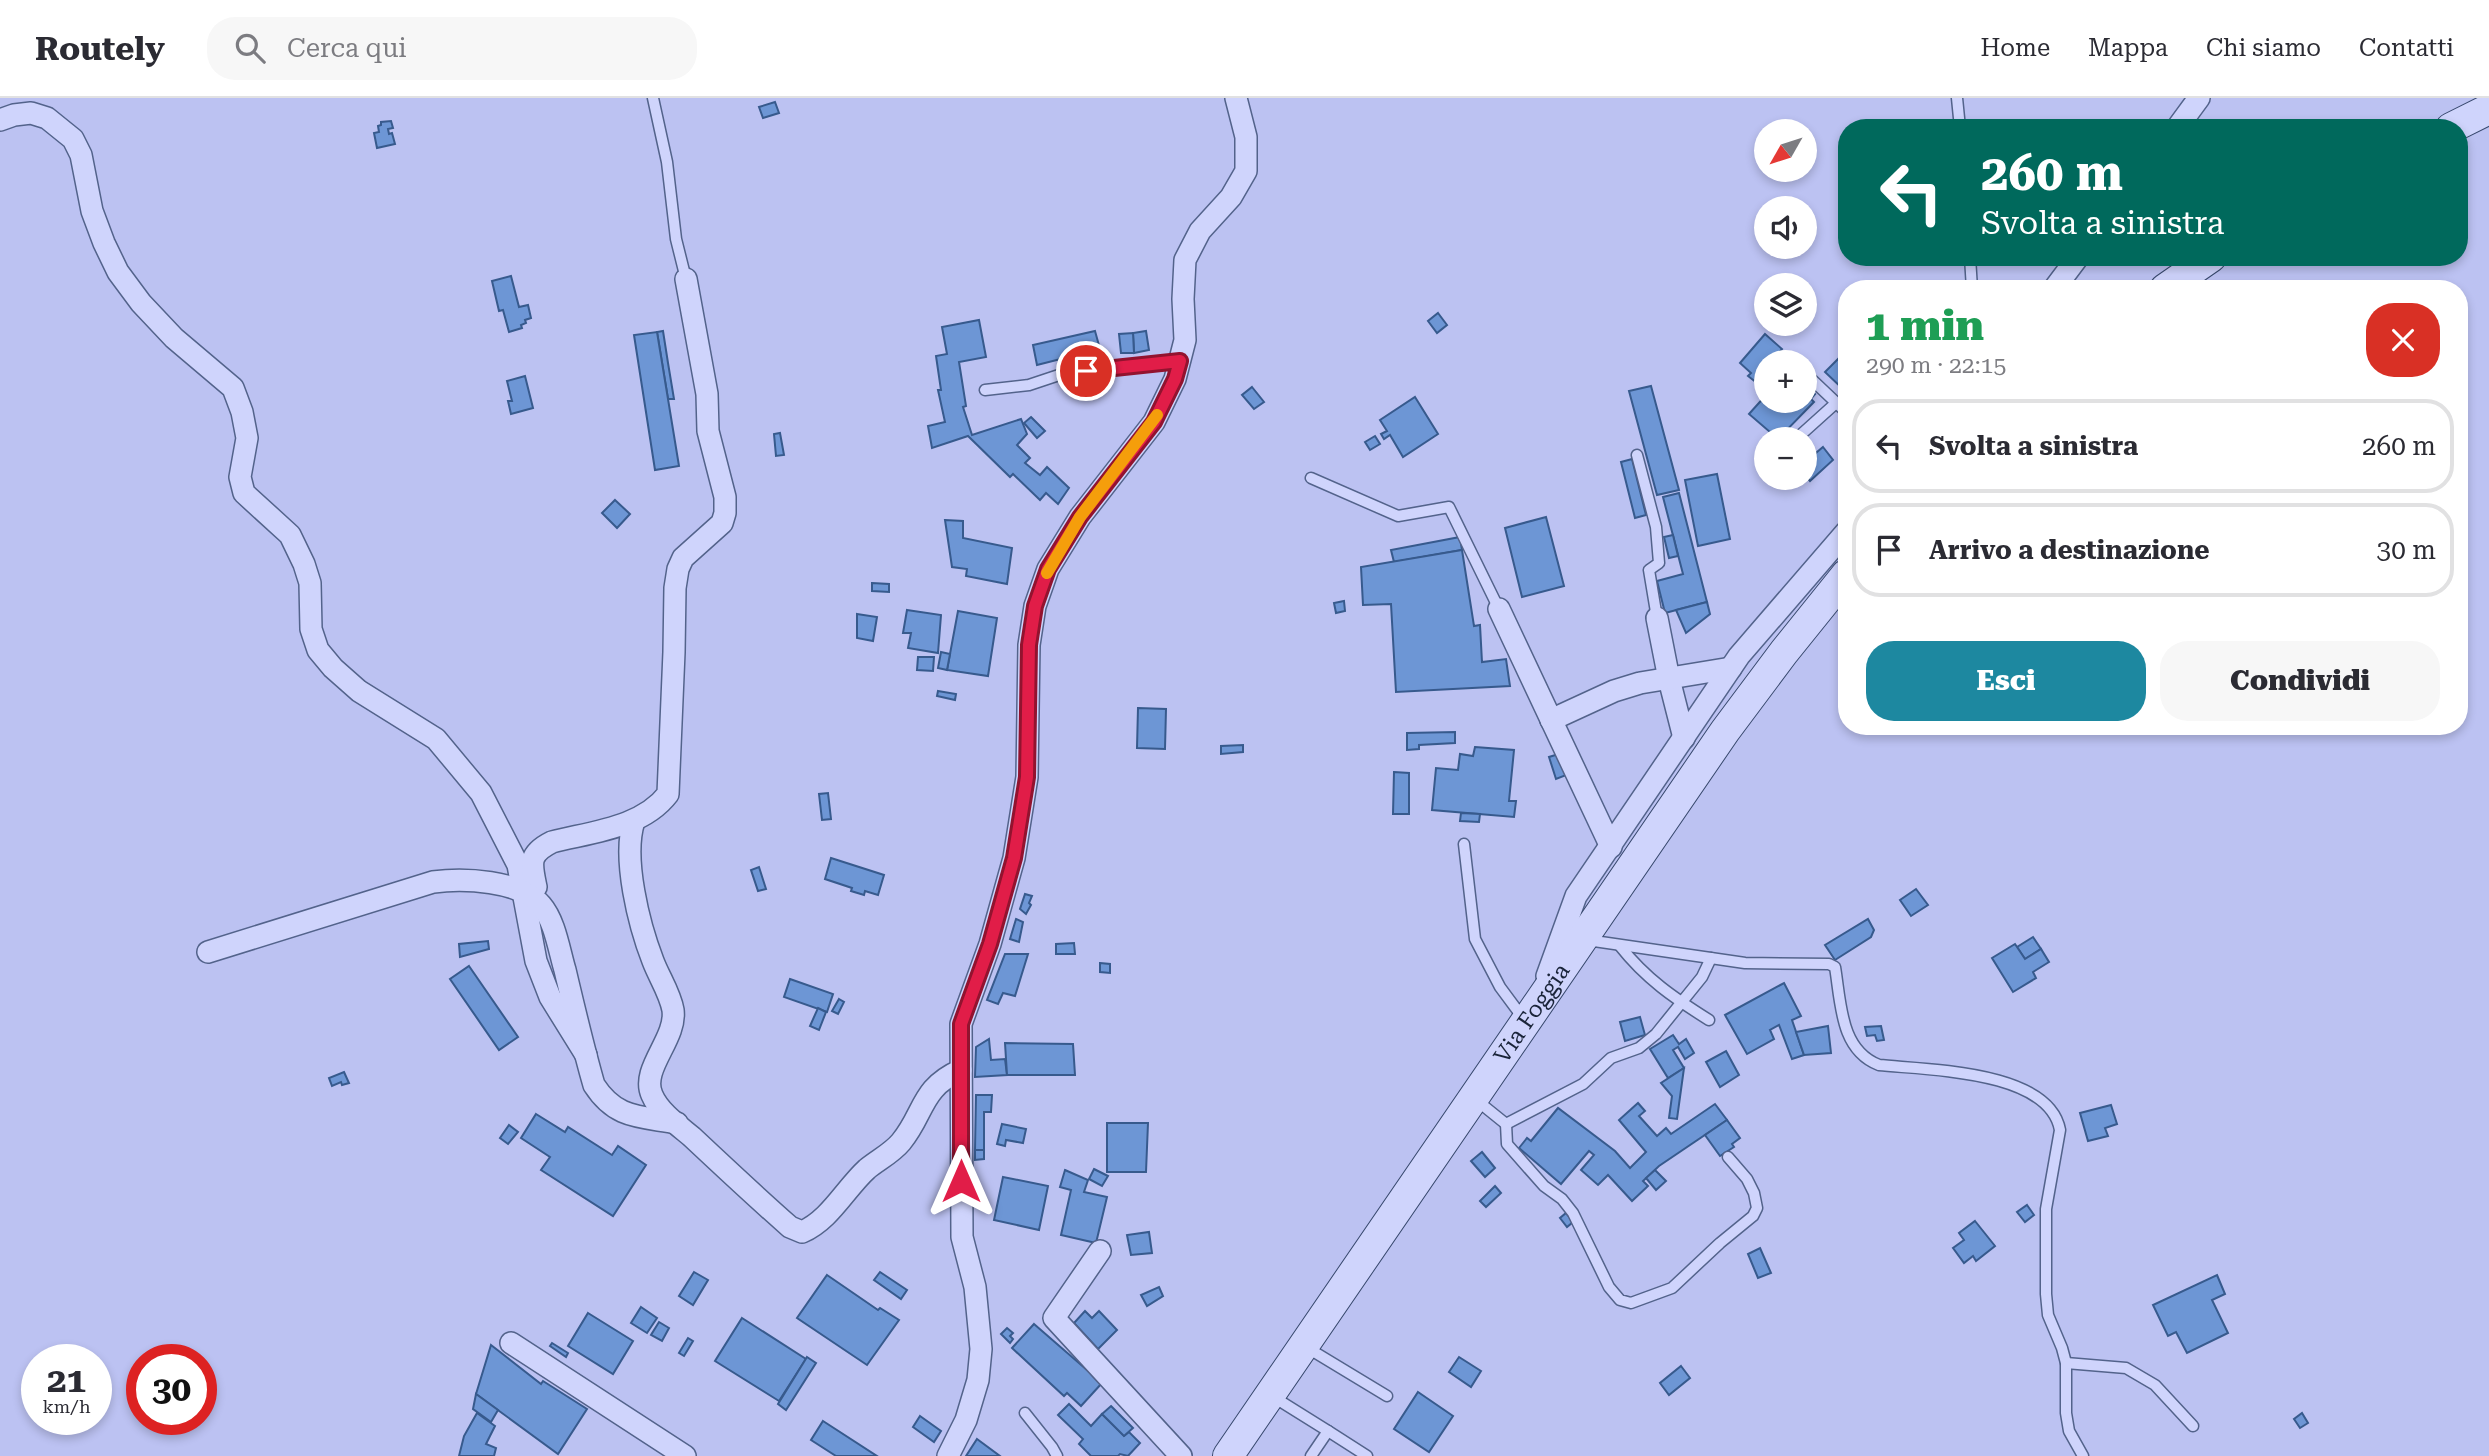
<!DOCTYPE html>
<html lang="it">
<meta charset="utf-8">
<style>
body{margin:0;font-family:"Roboto Serif",serif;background:#f7f7f7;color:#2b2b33;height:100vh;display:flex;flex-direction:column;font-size:26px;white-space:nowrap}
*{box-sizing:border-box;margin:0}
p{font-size:23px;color:#7c7c81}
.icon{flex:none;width:38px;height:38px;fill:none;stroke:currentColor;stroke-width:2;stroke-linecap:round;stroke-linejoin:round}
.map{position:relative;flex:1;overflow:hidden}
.sheet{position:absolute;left:1838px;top:182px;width:630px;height:455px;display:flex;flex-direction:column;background:#fff;border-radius:28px;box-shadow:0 4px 10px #0003}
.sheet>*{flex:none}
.hud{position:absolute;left:1838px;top:21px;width:630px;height:147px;border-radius:28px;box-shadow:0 4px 10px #0003;background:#00695c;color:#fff;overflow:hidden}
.needle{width:46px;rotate:231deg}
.tools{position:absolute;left:1754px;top:21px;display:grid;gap:14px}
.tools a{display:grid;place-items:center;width:63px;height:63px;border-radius:50%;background:#fff;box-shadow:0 4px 10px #0003;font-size:35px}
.speed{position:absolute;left:21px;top:1246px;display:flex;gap:14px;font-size:35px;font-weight:700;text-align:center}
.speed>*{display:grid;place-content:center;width:91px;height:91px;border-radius:50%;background:#fff;box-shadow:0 4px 10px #0003;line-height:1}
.speed small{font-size:18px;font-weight:400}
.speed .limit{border:10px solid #d22;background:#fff;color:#111}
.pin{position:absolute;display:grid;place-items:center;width:60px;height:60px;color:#fff;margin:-30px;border:4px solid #fff;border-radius:50%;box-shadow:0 2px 7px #0007}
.me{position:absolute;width:77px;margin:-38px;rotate:0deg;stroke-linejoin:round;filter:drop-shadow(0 0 5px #0008)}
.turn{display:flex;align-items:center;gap:24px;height:147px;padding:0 28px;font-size:32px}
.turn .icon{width:91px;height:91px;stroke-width:2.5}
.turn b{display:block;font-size:49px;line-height:60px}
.round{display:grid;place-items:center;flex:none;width:74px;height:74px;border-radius:28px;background:#f7f7f7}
.head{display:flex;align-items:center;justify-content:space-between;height:119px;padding:0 28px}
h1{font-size:42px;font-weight:800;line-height:52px;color:#1e9e55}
.button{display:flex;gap:14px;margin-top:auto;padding:14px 28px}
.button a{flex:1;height:80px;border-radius:28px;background:#1d88a0;color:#fff;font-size:28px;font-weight:800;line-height:80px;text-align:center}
.button a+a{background:#f7f7f7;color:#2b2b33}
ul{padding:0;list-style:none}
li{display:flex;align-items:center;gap:21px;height:94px;margin:0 14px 10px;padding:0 14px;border:4px solid #e1e1e2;border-radius:28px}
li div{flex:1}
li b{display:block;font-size:26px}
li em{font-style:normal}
header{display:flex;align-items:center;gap:42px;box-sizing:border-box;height:98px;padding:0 35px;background:#fff;border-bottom:2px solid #e1e1e2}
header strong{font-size:33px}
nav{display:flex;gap:38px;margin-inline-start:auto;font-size:24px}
.search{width:490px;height:63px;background:#f7f7f7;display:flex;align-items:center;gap:18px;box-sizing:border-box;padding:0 24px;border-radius:28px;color:#7c7c81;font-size:26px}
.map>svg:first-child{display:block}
.building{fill:#6d96d5;stroke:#375a8d;stroke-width:2}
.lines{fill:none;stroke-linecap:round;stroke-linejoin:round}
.service-casing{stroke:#53638b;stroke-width:13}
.minor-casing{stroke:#53638b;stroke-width:24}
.secondary-casing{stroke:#37486d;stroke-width:32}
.service{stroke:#cfd4fc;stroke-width:10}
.minor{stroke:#cfd4fc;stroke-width:21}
.secondary{stroke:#cfd4fc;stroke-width:30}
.route-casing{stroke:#92132f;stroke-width:18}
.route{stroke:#e11d48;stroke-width:12}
.slow{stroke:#f59e0b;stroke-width:12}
.labels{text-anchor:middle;stroke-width:5;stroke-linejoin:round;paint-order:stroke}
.street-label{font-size:23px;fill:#1a2439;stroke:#ccd0f9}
</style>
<header>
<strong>Routely</strong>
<div class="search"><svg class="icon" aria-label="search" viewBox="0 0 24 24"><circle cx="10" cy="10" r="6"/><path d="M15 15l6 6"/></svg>Cerca qui</div>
<nav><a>Home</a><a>Mappa</a><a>Chi siamo</a><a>Contatti</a></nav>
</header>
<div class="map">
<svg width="2489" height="1358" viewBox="0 0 2489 1358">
<rect width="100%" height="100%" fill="#bcc2f2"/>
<!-- building -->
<g class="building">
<path d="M775,4L779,15L763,20L759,9Z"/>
<path d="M391,23L393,30L388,31L389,36L392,35L395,46L377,50L374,35L379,34L378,28L381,27V24Z"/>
<path d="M511,178L519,209L528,207L531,220L525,222L526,225L521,227L522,230L509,234L503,212L499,213L492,183Z"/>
<path d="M1438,215L1447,227L1437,235L1428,223Z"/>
<path d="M979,222L986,259L959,264L966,308L963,309L972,337L1021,321L1027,336L1017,347L1030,360L1025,365L1040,377L1047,369L1069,390L1058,406L1046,395L1040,402L1013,376L1010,379L968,338L932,350L928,328L945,324L938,292H941L936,258L947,256L942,229Z"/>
<path d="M663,233L668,265L674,301H668L657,234Z"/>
<path d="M1095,233L1100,251L1037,267L1033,247Z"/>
<path d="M1146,233L1149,252L1134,255L1133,235Z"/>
<path d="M657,234L679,368L655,372L634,237Z"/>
<path d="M1133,235L1134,255H1121L1119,236Z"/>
<path d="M1765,236L1782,251L1777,257L1785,264H1766V296L1760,292L1762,289L1748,278L1751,275L1740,265Z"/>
<path d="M1846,259V294L1825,274L1838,261L1841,264Z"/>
<path d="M525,278L533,310L511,316L508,303H512L507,283Z"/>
<path d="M1804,286L1815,296L1811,301L1814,304L1778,341L1749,316L1766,297V303H1804Z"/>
<path d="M1651,288L1679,392L1657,397L1629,293Z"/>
<path d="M1252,289L1264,304L1254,311L1242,297Z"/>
<path d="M1415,299L1438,336L1403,359L1390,337L1384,341L1381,336L1387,333L1380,322Z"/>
<path d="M1031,319L1045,333L1037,340L1024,325Z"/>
<path d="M780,335L784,357L776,358L774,336Z"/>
<path d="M1375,338L1380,346L1370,352L1365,344Z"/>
<path d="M1823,349L1833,362L1810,383L1804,376V365Z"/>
<path d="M1632,361L1646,417L1635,420L1621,364Z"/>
<path d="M1717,376L1730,441L1698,448L1685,382Z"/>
<path d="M1679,395L1707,504L1665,515L1657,483L1683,476L1663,399Z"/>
<path d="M615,402L630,416L617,430L602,415Z"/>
<path d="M1546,419L1564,488L1522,499L1505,430Z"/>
<path d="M945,422L963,423V440L1012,450L1007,486L966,478L967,471L952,469Z"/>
<path d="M1673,437L1678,458L1669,460L1664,439Z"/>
<path d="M1460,439L1462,452L1394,464L1391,452Z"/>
<path d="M1462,452L1474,528L1480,527L1482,564L1506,561L1510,588L1396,594L1391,506L1363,507L1361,469Z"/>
<path d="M872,485L889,486V494L872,493Z"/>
<path d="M1344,503L1345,513L1336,515L1334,505Z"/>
<path d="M1707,504L1710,516L1686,535L1676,512Z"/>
<path d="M907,512L941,517L938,555L908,550L911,535H903Z"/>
<path d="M958,513L997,520L988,578L947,572Z"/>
<path d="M857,516L877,519L873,543L857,540Z"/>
<path d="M941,554L950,556L947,572L938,570Z"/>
<path d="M918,559H934L933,573L917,572Z"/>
<path d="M938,593L956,596L955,602L937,598Z"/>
<path d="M1138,610L1166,611L1165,651L1137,650Z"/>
<path d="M1455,634V645L1419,647V651L1407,652V635Z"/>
<path d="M1243,647V654L1221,656V648Z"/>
<path d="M1475,649L1514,652L1509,703H1516L1514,719L1432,712L1436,670L1458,672L1460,656L1473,658Z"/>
<path d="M1562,655L1569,676L1556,681L1549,659Z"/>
<path d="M1394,674L1409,675V716H1393Z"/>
<path d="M828,695L831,721L822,722L819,696Z"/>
<path d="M1461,715L1480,716L1479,724L1460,723Z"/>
<path d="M831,760L884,777L878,797L865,793L864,797L851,793L852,790L825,781Z"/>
<path d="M759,769L766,791L758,793L751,772Z"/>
<path d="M1916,791L1928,807L1911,818L1900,802Z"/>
<path d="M1025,796L1032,798L1029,805L1031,807L1026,816L1020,811Z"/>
<path d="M1016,821L1023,824L1019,844L1010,841Z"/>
<path d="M1868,821L1874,832L1871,839L1835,862L1825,847Z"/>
<path d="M2033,839L2041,851L2025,861L2017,849Z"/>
<path d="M488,843L489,851L460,859L459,846Z"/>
<path d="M1074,845L1075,856H1056V846Z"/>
<path d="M2015,846L2025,861L2041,851L2049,864L2033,874L2036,880L2013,894L1992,860Z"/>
<path d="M1005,856H1028L1015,898L1003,895L998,906L987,902Z"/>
<path d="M1100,865L1110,866V875L1100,874Z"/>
<path d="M469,868L518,939L499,952L450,881Z"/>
<path d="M790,881L833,896L827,914L784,899Z"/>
<path d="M1784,885L1801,918L1792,922L1804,957L1792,961L1779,927L1770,932L1774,941L1747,956L1725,917Z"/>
<path d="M839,901L844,904L838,916L832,913Z"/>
<path d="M818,910L826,914L819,932L810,928Z"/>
<path d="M1640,919L1645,937L1625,943L1620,924Z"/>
<path d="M1828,928L1831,955L1804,957L1796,934Z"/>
<path d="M1881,928L1884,942L1877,943L1875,937L1867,938L1865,929Z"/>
<path d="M1673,937L1679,946L1686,941L1694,955L1685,961L1678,949L1673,952L1684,970L1668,980L1650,951Z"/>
<path d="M989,941L991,962L1005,961L1007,977L975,979L976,949Z"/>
<path d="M1005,945L1073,946L1075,977H1007Z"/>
<path d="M1726,953L1739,977L1720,989L1706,964Z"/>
<path d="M1684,970L1677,1021L1669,1020L1672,998L1661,985Z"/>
<path d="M344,974L349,985L342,987L341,984L332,988L329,980Z"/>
<path d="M976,997H992L991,1014H984V1052H975Z"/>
<path d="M1638,1005L1645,1013L1639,1018L1657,1038L1666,1030L1671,1036L1715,1006L1727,1022L1659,1068L1643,1083L1648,1088L1632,1103L1608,1077L1598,1087L1581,1072L1594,1057L1589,1053L1561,1086L1519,1050L1527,1040L1531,1043L1558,1010L1615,1053L1630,1070L1646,1054L1619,1022Z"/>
<path d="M2111,1007L2117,1026L2105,1030L2108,1038L2088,1043L2080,1015Z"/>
<path d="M536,1016L565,1034L568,1029L612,1057L618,1048L646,1067L613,1118L541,1072L550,1059L521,1040Z"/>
<path d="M1727,1022L1740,1040L1732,1046L1734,1049L1720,1058L1705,1037Z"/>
<path d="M1107,1025H1148L1146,1074H1107Z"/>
<path d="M1002,1026L1026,1031L1023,1045L1006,1042L1005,1048L997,1046Z"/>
<path d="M509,1027L518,1034L508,1046L500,1040Z"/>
<path d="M975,1052H984V1061L975,1062Z"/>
<path d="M1482,1054L1495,1070L1485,1079L1471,1063Z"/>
<path d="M1094,1071L1108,1078L1102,1088L1089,1081Z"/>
<path d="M1065,1072L1088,1082L1084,1094L1107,1099L1096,1145L1061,1137L1071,1092L1060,1089Z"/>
<path d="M1655,1072L1666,1083L1656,1092L1646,1080Z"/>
<path d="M1003,1079L1048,1088L1039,1132L994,1122Z"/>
<path d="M1495,1088L1501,1095L1486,1109L1480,1103Z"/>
<path d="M2027,1107L2034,1117L2025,1124L2017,1114Z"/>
<path d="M1566,1115L1573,1124L1567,1129L1560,1120Z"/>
<path d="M1975,1123L1995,1148L1976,1163L1973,1158L1964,1165L1953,1150L1964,1142L1959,1135Z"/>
<path d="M1149,1134L1152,1155L1131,1157L1127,1137Z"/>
<path d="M1760,1150L1771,1175L1758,1180L1748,1156Z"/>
<path d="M694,1174L708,1182L693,1207L679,1198Z"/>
<path d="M880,1174L907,1192L901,1201L874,1182Z"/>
<path d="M827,1177L878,1212L880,1210L899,1222L867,1267L797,1220Z"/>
<path d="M2217,1177L2225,1196L2212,1202L2228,1235L2187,1255L2176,1234L2168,1238L2153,1207Z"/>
<path d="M1159,1189L1163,1198L1147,1208L1141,1197Z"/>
<path d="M641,1209L657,1220L647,1235L631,1225Z"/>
<path d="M1085,1213L1092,1220L1099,1213L1117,1232L1098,1251L1074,1225Z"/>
<path d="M588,1215L633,1243L613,1276L568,1248Z"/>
<path d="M742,1220L806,1261L779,1303L715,1263Z"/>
<path d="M659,1224L669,1230L662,1243L651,1237Z"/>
<path d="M1034,1226L1102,1285L1081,1308L1067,1295L1064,1298L1012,1250Z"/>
<path d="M1007,1230L1013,1235L1010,1238L1013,1241L1010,1245L1001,1236Z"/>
<path d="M688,1240L693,1243L684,1258L679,1255Z"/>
<path d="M552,1245L568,1255L566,1259L550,1248Z"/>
<path d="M491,1247L541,1286L543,1283L587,1311L558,1356L476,1296Z"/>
<path d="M807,1259L816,1265L786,1312L778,1306Z"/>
<path d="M1459,1259L1481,1273L1471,1289L1449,1274Z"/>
<path d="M1681,1268L1690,1280L1669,1297L1660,1285Z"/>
<path d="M1418,1294L1453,1318L1429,1354L1394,1331Z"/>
<path d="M476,1296L498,1312L491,1324L473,1311Z"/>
<path d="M1069,1306L1091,1328L1102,1316L1124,1338L1129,1334L1140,1345L1128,1358L1120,1356L1118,1358H1091L1079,1346L1083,1341L1058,1317Z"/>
<path d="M1111,1308L1133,1330L1124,1338L1102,1316Z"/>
<path d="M477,1315L495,1328L486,1346L496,1350L494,1358H459L464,1338Z"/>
<path d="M2302,1315L2308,1325L2300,1330L2294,1321Z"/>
<path d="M920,1318L941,1333L934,1344L913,1329Z"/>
<path d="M823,1323L877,1358H836L811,1342Z"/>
<path d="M977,1341L1000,1358H966Z"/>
</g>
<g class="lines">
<defs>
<g id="service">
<path d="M653,0L667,64L676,141L686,181"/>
<path d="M1957,0L1960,30"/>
<path d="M1970,159L1972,191"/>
<path d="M1807,277L1846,314"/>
<path d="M985,292L1029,287L1062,276L1180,263"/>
<path d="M1796,341L1836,305"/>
<path d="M1637,357L1656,429L1659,465L1649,472L1657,520"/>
<path d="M1311,380L1398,418L1449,409L1499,511"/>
<path d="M1464,746L1475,841L1500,889L1523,920"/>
<path d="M1587,842L1745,865L1829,866L1835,869C1841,905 1840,952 1879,967C1927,972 2049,972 2060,1032L2046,1111V1196L2048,1217L2062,1250L2066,1265V1315L2069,1333L2083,1358"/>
<path d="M1620,848C1646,881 1674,900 1709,922"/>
<path d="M1475,1001L1506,1026L1583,986L1611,960L1639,950L1656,936L1702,879L1711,860"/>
<path d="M1506,1026L1507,1046L1544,1088L1562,1101L1573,1115L1609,1189L1620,1202L1631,1205L1672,1190L1720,1145L1753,1118L1757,1110L1754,1095L1747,1081L1728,1059"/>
<path d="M1306,1249L1387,1298"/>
<path d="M2066,1265L2126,1270L2155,1287L2193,1328"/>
<path d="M1272,1298L1328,1333L1311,1358"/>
<path d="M1025,1315L1052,1349L1057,1358"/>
<path d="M1328,1333L1367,1358"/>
</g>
<g id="minor">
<path d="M0,22L14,17L31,15L47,20L73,41L81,57L92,113L104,145L118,174L141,205L174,240L233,290L242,314L247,340L240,379L244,395L290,437L304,466L310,485L311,531L318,552L333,570L359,593L436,641L481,695L518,767L536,863L550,899L586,957"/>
<path d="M2177,30L2199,0"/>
<path d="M2054,191L2078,159"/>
<path d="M1499,511L1611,749"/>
<path d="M1657,520L1669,581L1684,640"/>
<path d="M1551,622L1614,593L1640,585L1731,570"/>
<path d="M634,723C622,760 639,827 653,863C659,879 670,895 673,912C677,941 640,971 652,997C659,1014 679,1028 692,1039C725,1070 757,1100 790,1129L802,1134C830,1122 845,1091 867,1071C878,1062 892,1055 901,1044C925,1015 920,990 961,972"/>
<path d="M536,789C531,765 528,756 552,744C591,734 642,730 668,696L674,554L675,490L678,471L683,460L722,425L725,415V399L708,333L707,296L686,181"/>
<path d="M208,854L433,784C463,780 520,782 541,807C555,823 559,852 565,872C574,910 583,949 594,987C616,1021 639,1018 677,1025"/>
<path d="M1547,878L1576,798L1739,558L1846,434"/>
<path d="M1100,1153L1054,1220L1181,1358"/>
<path d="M511,1245L685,1358"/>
<path d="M948,1358L966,1322L978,1282L981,1251L975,1189L962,1139L961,926L990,846L1014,760L1027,679L1029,547L1035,508L1048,471L1080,419L1154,324L1175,281L1185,242L1183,201L1185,162L1200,133L1231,99L1246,73V39L1236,0"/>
</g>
<g id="secondary">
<path d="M2451,30L2489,11"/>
<path d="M2165,191L2211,159"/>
<path id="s1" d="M1228,1358L1725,633L1784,554L1846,477"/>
</g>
</defs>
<!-- service casing -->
<use href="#service" class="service-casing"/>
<!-- minor casing -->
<use href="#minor" class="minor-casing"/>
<!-- secondary casing -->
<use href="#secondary" class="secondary-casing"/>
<!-- service -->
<use href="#service" class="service"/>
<!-- minor -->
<use href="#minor" class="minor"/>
<!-- secondary -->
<use href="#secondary" class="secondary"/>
</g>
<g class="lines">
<defs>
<path id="route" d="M961,1083V926L990,846L1014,760L1027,679L1029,547L1035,508L1048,471L1080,419L1154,324L1175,281L1180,263L1086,273"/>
</defs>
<!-- route casing -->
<use href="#route" class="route-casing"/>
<!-- route -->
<use href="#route" class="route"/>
<!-- slow -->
<path class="slow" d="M1047,475L1080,419L1157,317"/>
</g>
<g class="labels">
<!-- street labels -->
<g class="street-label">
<text dy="8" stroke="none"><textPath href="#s1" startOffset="537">Via Foggia</textPath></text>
</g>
</g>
</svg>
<div class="tools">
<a><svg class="needle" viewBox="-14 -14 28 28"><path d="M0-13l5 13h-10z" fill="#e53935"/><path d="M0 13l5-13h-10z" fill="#7c7c81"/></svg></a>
<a><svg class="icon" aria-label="sound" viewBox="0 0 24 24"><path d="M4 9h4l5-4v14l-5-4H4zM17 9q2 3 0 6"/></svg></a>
<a><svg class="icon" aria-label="layers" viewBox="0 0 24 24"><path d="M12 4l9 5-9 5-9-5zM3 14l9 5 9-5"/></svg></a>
<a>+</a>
<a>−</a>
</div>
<div class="speed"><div>21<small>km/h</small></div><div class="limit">30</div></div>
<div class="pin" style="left:1086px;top:273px;background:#d93025"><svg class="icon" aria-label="arrive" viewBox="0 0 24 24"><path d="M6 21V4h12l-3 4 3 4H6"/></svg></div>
<svg class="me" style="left:961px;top:1083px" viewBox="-20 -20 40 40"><path d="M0-17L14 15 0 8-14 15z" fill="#e11d48" stroke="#fff" stroke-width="4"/></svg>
<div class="hud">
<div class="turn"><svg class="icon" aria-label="left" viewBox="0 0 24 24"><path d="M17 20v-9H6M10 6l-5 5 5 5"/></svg><div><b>260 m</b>Svolta a sinistra</div></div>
</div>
<section class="sheet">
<div class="head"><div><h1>1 min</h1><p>290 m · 22:15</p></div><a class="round" style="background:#d93025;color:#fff"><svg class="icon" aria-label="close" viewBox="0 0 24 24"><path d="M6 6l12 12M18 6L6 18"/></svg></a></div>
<ul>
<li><svg class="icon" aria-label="left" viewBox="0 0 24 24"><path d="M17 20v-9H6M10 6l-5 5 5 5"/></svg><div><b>Svolta a sinistra</b></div><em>260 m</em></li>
<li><svg class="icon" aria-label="arrive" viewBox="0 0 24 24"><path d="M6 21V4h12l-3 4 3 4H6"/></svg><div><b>Arrivo a destinazione</b></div><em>30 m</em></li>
</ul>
<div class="button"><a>Esci</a><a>Condividi</a></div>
</section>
</div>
